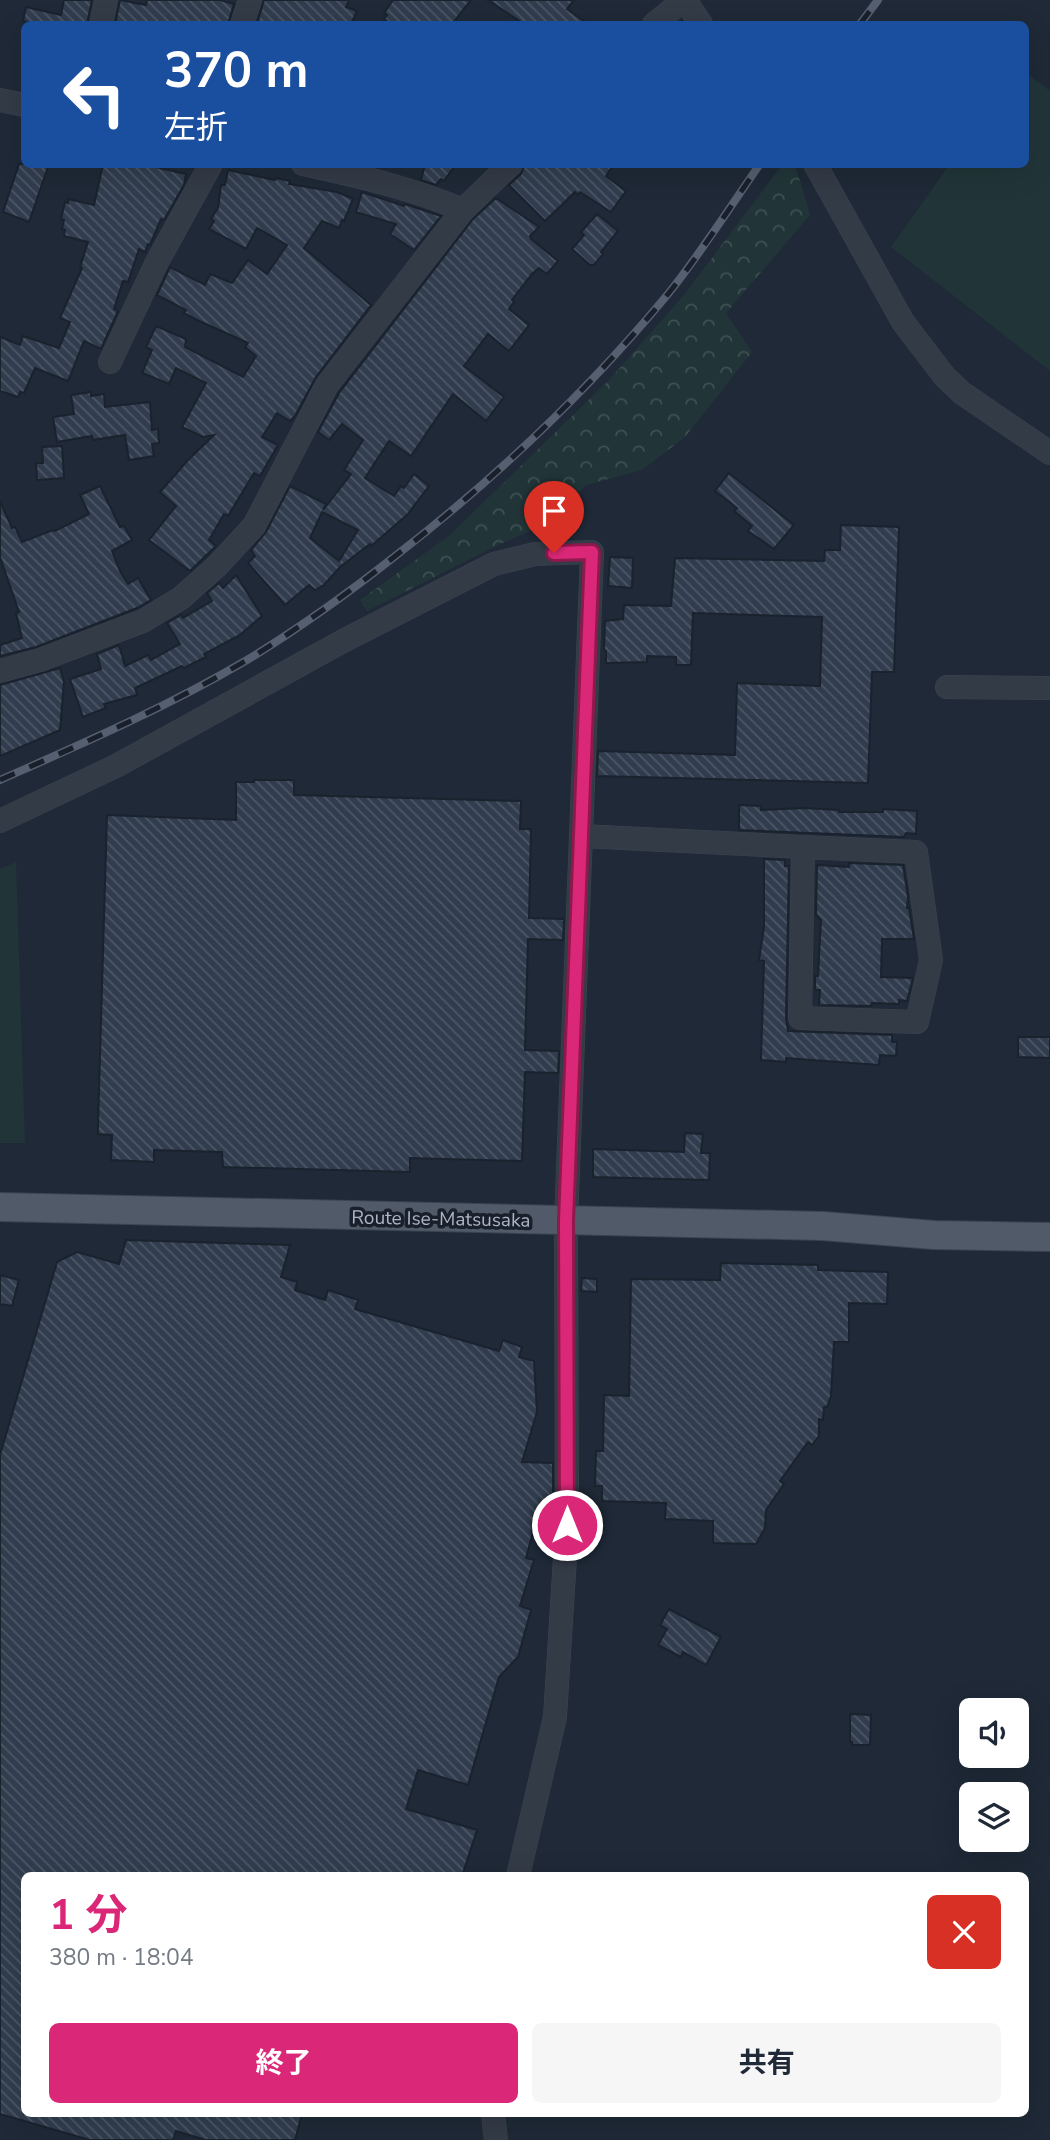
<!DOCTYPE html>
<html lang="ja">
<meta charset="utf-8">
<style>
body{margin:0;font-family:"Nunito Sans","Noto Sans JP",sans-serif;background:#f6f6f7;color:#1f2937;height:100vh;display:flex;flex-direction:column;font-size:26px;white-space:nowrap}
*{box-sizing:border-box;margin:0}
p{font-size:23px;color:#747a83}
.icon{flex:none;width:38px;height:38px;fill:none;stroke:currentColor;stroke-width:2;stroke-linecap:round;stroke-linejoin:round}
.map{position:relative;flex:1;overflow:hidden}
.details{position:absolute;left:21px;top:1872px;width:1008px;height:245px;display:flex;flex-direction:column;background:#fff;border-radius:10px;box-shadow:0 7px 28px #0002}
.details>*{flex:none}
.top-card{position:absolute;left:21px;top:21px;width:1008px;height:147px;border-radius:10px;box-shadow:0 7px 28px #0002;background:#1a4fa0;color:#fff;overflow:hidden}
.fabs{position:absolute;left:959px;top:1698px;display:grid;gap:14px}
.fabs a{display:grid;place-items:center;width:70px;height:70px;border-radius:10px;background:#fff;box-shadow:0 7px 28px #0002;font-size:35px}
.pin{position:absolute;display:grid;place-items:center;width:60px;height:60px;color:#fff;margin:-72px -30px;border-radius:50% 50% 50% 0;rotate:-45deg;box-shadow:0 0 7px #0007}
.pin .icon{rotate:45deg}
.me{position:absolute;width:77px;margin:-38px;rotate:0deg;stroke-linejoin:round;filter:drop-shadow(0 0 5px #0008)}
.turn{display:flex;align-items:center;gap:24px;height:147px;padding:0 28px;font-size:32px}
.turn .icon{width:91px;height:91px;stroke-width:2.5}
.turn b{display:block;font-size:49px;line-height:60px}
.round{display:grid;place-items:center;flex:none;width:74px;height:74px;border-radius:10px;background:#f6f6f7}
.summary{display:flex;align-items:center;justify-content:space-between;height:119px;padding:0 28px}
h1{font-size:42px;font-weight:700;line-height:52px;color:#db2777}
.button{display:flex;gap:14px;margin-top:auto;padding:14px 28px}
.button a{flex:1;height:80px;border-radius:10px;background:#db2777;color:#fff;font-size:28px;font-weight:700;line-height:80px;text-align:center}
.button a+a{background:#f6f6f7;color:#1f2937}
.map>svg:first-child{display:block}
.forest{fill:url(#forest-crowns)}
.green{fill:#213538}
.building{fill:url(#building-back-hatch);stroke:#1a222e;stroke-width:2;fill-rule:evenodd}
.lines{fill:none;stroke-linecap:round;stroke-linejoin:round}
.minor-casing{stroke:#3c4451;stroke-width:24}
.major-casing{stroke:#3c4451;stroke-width:30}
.minor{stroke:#333b47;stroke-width:23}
.major{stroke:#515a68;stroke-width:28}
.rail-casing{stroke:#555f6f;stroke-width:8}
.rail{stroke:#19202c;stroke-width:5;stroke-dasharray:16;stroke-linecap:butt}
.route-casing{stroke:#8e194d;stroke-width:18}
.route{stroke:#db2777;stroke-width:12}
.labels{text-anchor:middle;stroke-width:7;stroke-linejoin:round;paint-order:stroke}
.street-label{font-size:19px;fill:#adb6c4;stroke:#19202c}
</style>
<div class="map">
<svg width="1050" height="2140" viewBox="0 0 1050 2140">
<defs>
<pattern id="forest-crowns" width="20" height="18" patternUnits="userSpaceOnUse" patternTransform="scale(1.75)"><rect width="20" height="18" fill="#213538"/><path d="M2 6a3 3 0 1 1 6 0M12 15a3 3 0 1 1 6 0" fill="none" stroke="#3f5053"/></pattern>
<pattern id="building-back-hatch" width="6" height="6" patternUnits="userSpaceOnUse" patternTransform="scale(1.75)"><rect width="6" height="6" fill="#313d4e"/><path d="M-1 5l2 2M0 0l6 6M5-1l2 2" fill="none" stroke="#4c5766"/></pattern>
</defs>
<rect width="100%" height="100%" fill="#1f2937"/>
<!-- forest -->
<path class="forest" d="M782,165H795L810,215L726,313L752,352L685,437L642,470L586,485L549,523L498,545L367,611L360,600L450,535L609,380L684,295Z"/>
<!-- green -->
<g class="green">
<path d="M1026,73L1050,91V371L891,247L949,165L1026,164Z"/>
<path d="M16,862L25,1143H0V869Z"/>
</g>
<!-- building -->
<g class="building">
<path d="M64,0H92L87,24H37L23,21L26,7L61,15Z"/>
<path d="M120,0L146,5L147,0H220L234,4L228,24H115Z"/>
<path d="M264,0H349L346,7L357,11L351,24H257Z"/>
<path d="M393,0H471L452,24H391L384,19L387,15L384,13Z"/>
<path d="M488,0H574L567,9L588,24H524Z"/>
<path d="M19,164H49L29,222L3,212Z"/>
<path d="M103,164H142L186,174L184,185L164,220L161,219L150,245L148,244L145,252L139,249L128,282L123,281L114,309L118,311L101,349L84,341L68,381L35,368L24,393L20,392L18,397L0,391V337L20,345L23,336L59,348L70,322L60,318L82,268L80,267L88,242L64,236L65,230L62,229L64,220L61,219L65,202L68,203V199L94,205Z"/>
<path d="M420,164H456L444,181L441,179L436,185L421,180L424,168Z"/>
<path d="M525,164H614L606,176L626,191L611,212L580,192L578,195L575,192L545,221L509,185L521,174Z"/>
<path d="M228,170L275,180L276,178L290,181L289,184L337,192L353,199L344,221L342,220L339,228L322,221L304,248L371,305L316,377L295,416L290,421L277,413L262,437L278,445L260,476L254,473L228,516L224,514L209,540L216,546L190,571L149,540L176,506L160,492L188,460L214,435L203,437L182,427L206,383L176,368L169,384L142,373L152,350L146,347L156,326L186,339L185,347L243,377L256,356L245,347L248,343L197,320L184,313L186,310L157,295L170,267L205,285L210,274L232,283L248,260L267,274L287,245L257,228L246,249L209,229L214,221L211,219L218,208L221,185H225Z"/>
<path d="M362,192L404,206L405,204L441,216L414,250L390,234L396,224L356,212Z"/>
<path d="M496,198L539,227L530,236L531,239L558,261L547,274L539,268L532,274L512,300L514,302L509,309L529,325L509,351L488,334L464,366L504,397L486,421L453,394L411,456L389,441L365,478L394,496L401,486L404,488L414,474L429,486L407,515L371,546L370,544L340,567L324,585L315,590L309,585L285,605L248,563L255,556L251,550L266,532L290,486L326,504L323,510L351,474L344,470L363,440L342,424L329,440L318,432L339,393L473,219ZM322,512L358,530L339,561L310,538Z"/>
<path d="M597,214L618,231L601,252L603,254L594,265H590L572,249L584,235L581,232Z"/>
<path d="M91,392V396L104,394L105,407L150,402L152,430L158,429L159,443L152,444L154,456L129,460L125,435L93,440L92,436L57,442L53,417L74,414L71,395Z"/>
<path d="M62,446L64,478L37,480L36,463H43L42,447Z"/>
<path d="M729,473L794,525L774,549L748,531L752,526L734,511L737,508L715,491Z"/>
<path d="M100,486L120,527L124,526L132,540L112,551L120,571L128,584L138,578L151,600L137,608L36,647L0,656V645L22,638L16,613L19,612L0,557V501L12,528L15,527L22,542L53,530L55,531L89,514L80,495Z"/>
<path d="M841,525L899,527L894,672H872L868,783L597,776L598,751L735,755L737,683L820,686L822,617L693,613L691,665H676V657L647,656V662L606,663V651L604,650L605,621L623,619L624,605L671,606L675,558L824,561L825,550H840Z"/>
<path d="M610,557L633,558L632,588L608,586Z"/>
<path d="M236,575L262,616L240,635L204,654L206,657L184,668L182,666L135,688L137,695L104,704L106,708L83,717L70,679L101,669L97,654L119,645L125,666L148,655L151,660L180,644L167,623L181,615L183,618L212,601L207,593L219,583L223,588Z"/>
<path d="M60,668L64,682L60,730L0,756V685Z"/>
<path d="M254,780H294V795L521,801L520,829H531L529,918L564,919L563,940L528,939L525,1050L559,1051L558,1073L525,1072L522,1161L410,1158V1172L223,1167L222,1152L154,1150V1162L111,1160L112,1135L98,1134V1124L107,815L236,820V782H254Z"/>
<path d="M739,805L761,806V810L804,808L839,810V812H883V809L917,811L916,834L906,833L904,837L739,830Z"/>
<path d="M764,859L785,860V866H789L786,1018L788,1031L892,1035V1042H897L896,1056L880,1055L879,1065L786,1058V1062L761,1060L764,961L759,960L764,927Z"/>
<path d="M849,863L903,865L908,897L907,908H909L914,939H882L881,977L913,978L907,1001L899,1000V1004L872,1003L871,1006L819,1005L820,990H815V976H818L821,920L816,915L817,865L849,867Z"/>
<path d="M1018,1037H1050V1058L1018,1057Z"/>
<path d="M685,1133L703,1134L701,1153H710L709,1180L593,1177V1149L684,1152Z"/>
<path d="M126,1240L290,1245L281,1277L297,1282L295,1290L325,1300L328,1290L358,1300L355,1309L499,1351L503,1340L522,1347L519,1357L534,1361L537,1412L522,1462L553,1463V1520H533L532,1536L526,1558L534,1560L520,1606L531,1610L518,1657L499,1677L468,1785L418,1770L406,1809L477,1830L462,1876H24V2114H302L295,2140H206L176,2131L173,2140H90L0,2114V1455L57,1262L77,1252L119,1264Z"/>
<path d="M721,1263L818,1265V1270L888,1272L887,1304L849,1303V1342H834L831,1396L827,1407H824L823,1420L819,1419V1436L812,1445L808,1442L780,1481L784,1484L766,1510L765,1528L756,1544L713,1543V1521L665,1519L666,1503L602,1501V1486H595L596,1451H603L604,1395L629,1396L631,1279L720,1280Z"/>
<path d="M0,1275L19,1280L12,1306L0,1304Z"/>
<path d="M582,1278L597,1279V1292L581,1291Z"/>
<path d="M669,1609L721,1637L706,1665L683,1652L681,1657L658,1645L667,1629L660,1625Z"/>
<path d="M850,1714L871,1715L870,1745H852V1742H850Z"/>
</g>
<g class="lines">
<defs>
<g id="minor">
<path d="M685,0L701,24"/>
<path d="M101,24L106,0"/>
<path d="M242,24L250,0"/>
<path d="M654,24L684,0"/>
<path d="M0,100L24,105"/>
<path d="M303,164C358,176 411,188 463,210"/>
<path d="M815,164L903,322L945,377L962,393L1050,453"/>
<path d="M110,362L156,264L211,164"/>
<path d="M0,671L40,660L143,621L181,598L217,566L254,526L327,385L463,210L511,164"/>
<path d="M947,687L1050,688"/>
<path d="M0,821L116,766L345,640L494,564L535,554L592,552L566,1221L567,1526L555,1717L518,1876"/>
<path d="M581,836L803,847"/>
<path d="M803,847L916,852L931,960L917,1022L800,1018Z"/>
<path d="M493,2114L496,2140"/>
</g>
<path id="major" d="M0,1207L823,1226L934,1235L1050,1237"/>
</defs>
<!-- minor casing -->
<use href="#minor" class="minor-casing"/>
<!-- major casing -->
<use href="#major" class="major-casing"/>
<!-- minor -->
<use href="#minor" class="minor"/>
<!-- major -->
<use href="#major" class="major"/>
<defs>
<g id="rail">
<path d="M860,24L878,0"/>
<path d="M0,780C84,743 167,707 247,660C298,629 347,594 394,557C495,479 587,392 668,294C701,253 730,207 760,164"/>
</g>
</defs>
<!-- rail casing -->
<use href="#rail" class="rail-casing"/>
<!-- rail -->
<use href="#rail" class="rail"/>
</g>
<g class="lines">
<defs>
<path id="route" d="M554,553L592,552L566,1221L567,1525"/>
</defs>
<!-- route casing -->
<use href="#route" class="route-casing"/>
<!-- route -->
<use href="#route" class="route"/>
</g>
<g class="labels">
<!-- street labels -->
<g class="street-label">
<text transform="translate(441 1218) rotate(1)" y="7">Route Ise-Matsusaka</text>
</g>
</g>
</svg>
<div class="fabs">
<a><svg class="icon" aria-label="sound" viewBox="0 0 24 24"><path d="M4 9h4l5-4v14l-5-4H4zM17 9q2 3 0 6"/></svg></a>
<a><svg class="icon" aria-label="layers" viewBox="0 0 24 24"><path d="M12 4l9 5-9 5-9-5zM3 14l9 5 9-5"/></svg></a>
</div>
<div class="pin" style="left:554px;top:553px;background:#d93025"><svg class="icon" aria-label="arrive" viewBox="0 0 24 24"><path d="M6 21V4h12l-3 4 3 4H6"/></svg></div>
<svg class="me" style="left:567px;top:1525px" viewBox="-20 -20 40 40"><circle r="17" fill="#db2777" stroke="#fff" stroke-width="3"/><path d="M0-11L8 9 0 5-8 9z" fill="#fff"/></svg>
<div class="top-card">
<div class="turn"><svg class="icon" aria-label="left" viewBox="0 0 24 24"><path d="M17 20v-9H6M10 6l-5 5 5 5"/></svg><div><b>370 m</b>左折</div></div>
</div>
<section class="details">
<div class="summary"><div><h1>1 分</h1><p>380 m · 18:04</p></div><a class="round" style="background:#d93025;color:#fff"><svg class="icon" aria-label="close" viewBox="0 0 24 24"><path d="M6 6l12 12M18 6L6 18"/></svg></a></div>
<div class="button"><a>終了</a><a>共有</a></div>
</section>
</div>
